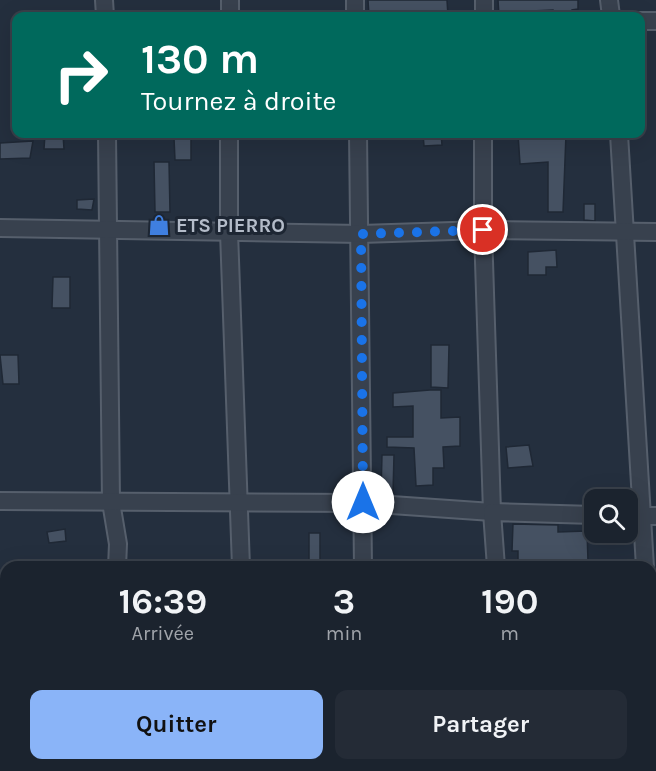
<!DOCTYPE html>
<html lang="fr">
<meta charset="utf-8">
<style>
body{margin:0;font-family:Karla,sans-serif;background:#242b36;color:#f1f3f6;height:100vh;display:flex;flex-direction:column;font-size:22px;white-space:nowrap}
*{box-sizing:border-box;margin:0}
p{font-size:20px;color:#a0a4aa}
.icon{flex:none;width:33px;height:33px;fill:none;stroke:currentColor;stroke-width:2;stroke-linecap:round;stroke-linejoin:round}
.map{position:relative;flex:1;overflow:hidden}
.side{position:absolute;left:0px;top:561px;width:657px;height:210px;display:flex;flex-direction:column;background:#1b232e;border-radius:18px 18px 0 0;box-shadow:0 6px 24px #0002,0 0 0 2px #39404a}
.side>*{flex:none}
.top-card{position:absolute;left:12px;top:12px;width:633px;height:126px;border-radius:12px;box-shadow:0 6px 24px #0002,0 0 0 2px #39404a;background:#00695c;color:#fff;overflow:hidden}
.fabs{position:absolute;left:584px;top:489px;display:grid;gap:12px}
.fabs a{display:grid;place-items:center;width:54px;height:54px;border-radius:12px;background:#1b232e;box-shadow:0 6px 24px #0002,0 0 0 2px #39404a;font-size:30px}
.pin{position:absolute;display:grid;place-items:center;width:51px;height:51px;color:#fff;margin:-26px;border:3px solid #fff;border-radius:50%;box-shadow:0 2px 6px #0007}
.me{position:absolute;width:66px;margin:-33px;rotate:0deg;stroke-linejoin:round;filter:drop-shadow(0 0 4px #0008)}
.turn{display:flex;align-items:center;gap:21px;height:126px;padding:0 30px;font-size:27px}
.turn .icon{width:78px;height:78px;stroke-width:2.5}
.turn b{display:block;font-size:42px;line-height:51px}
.eta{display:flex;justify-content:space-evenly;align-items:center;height:102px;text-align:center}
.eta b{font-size:36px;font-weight:700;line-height:42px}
.action{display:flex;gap:12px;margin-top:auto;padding:12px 30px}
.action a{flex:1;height:69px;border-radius:12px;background:#8ab4f8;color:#111;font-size:24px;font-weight:700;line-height:69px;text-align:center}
.action a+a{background:#242b36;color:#f1f3f6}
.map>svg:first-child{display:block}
.medical{fill:#32303f}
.building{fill:#455162;stroke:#1f2835;stroke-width:1.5}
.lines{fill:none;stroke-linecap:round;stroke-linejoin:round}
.minor-casing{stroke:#565f6c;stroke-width:20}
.minor{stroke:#38414e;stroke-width:16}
.route{stroke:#1a73e8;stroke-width:10;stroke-dasharray:0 18}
.labels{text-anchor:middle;stroke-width:6;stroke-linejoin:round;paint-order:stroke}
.poi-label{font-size:20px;font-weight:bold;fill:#b4bcc9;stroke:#1d2633;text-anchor:start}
</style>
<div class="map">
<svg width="656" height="771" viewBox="0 0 656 771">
<rect width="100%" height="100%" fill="#242f3e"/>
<!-- medical -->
<path class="medical" d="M114,12L214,13V16H114Z"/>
<!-- building -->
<g class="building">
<path d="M368,0H447L448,16H369Z"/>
<path d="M498,0H578V9L572,10V13H553V10L532,11V16H499Z"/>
<path d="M45,134H63L64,149H44Z"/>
<path d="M423,134H441L442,145L424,146Z"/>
<path d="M518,134H566L563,212H548V162L520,164Z"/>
<path d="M191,137V160H175L174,138Z"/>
<path d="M33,141L30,158L0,159V143Z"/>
<path d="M154,162H169L170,212H155Z"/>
<path d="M94,199L92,210L77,209V200Z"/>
<path d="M584,204H595V221L584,220Z"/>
<path d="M556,250L557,267H546V275H528V252Z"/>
<path d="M53,277H70V308H52Z"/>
<path d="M431,345H449L448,388L431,387Z"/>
<path d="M0,355H18L19,384H3Z"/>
<path d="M430,390H441V418L460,417V446L443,447L444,468H433V485L416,486L414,448L387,447V437H413V406L393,407V393Z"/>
<path d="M529,445L533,466L508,468L506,447Z"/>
<path d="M382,455H394L393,493L381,492Z"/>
<path d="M513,524L558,525V532L587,531L588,561L559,563V567H518V551H512Z"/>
<path d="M65,529L66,541L49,543L47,532Z"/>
<rect x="309" y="533" width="11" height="34"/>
</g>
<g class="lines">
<defs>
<g id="minor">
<path d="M104,0L105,16"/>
<path d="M355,0V16"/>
<path d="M609,0L611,16"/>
<path d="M230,16V0"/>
<path d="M484,16V0"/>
<path d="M640,21H656"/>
<path d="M107,134L111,502L118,544L117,567"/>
<path d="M229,134V232L241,567"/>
<path d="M358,134L363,567"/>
<path d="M619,134L645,567"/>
<path d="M0,228L361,234L483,230L656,232"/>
<path d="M0,501L363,503L492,512L483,230V134"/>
<path d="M627,516H656"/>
<path d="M496,567L492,512L594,515"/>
<path d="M651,654L656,722"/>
<path d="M0,741H6"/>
<path d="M524,765L528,771"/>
<path d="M237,771L238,765"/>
</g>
</defs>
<!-- minor casing -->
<use href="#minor" class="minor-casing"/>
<!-- minor -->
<use href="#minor" class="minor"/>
</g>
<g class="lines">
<!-- route -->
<path class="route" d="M363,502L361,234L483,230"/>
</g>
<!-- icons -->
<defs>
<symbol id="shop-bare" viewBox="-9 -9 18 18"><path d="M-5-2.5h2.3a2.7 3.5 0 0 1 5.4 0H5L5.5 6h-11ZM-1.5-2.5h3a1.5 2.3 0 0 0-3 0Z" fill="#3f7fe0" stroke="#1d2633" stroke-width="2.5" paint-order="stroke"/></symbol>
</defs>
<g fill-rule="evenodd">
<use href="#shop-bare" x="144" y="210" width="30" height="30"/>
</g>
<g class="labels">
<!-- poi labels -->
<g class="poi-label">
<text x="176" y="232">ETS PIERRO</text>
</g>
</g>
</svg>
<div class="fabs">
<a><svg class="icon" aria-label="search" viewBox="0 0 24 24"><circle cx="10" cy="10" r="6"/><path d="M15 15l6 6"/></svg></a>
</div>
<div class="pin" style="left:483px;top:230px;background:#d93025"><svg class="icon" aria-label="arrive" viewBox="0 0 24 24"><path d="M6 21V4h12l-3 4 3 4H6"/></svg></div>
<svg class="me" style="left:363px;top:502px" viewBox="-20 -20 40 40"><circle r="19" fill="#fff"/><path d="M0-13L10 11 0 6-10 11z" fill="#1a73e8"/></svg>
<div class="top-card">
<div class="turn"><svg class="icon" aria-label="right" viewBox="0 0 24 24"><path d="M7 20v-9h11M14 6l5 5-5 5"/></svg><div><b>130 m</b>Tournez à droite</div></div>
</div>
<section class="side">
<div class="eta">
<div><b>16:39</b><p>Arrivée</p></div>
<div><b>3</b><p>min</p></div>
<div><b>190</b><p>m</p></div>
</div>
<div class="action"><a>Quitter</a><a>Partager</a></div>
</section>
</div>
